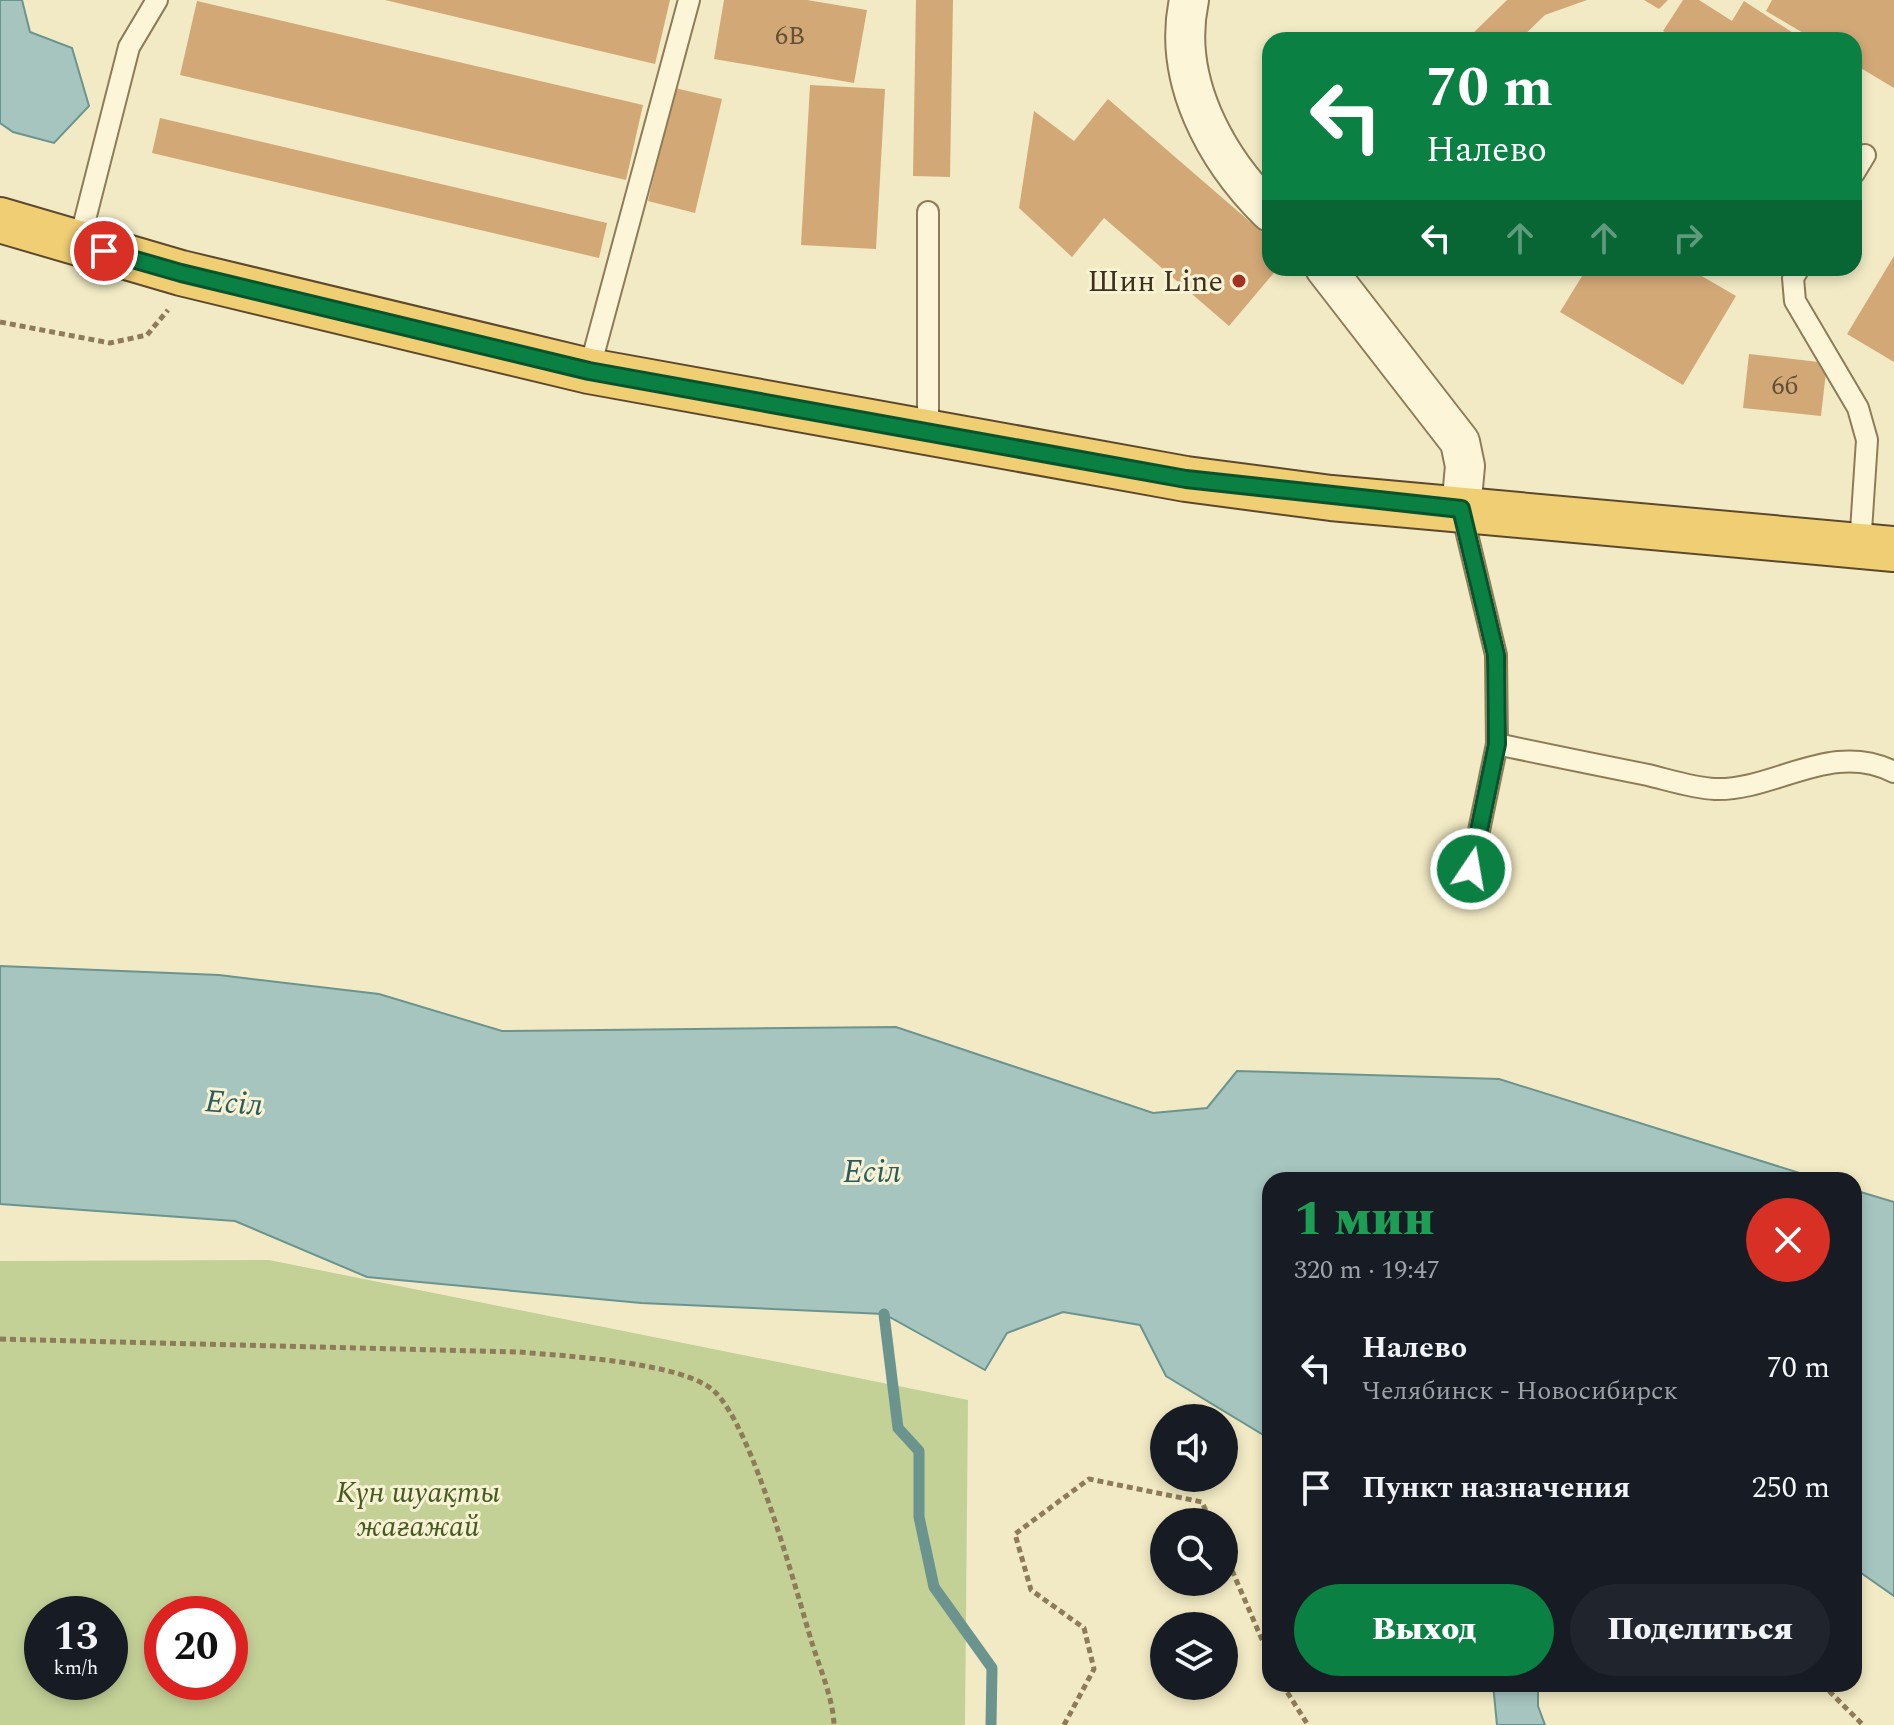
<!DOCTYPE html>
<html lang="ru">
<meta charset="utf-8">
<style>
body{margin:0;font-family:Spectral,serif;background:#20242c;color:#f1f3f6;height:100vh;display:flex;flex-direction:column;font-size:30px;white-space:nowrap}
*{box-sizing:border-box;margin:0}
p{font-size:26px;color:#9ea1a6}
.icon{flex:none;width:44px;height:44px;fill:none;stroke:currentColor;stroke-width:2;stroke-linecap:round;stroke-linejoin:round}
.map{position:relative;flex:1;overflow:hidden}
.sheet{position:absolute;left:1262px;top:1172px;width:600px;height:520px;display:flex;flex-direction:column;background:#171b24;border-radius:24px;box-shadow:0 4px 12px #0003}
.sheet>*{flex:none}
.banner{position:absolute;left:1262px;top:32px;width:600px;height:244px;border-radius:24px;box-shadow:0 4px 12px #0003;background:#0b8043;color:#fff;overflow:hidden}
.fabs{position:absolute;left:1150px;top:1404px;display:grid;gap:16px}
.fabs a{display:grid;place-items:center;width:88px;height:88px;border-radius:50%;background:#171b24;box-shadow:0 4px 12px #0003;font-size:40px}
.speed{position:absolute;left:24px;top:1596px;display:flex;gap:16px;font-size:40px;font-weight:700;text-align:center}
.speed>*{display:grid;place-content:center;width:104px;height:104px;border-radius:50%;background:#171b24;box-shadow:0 4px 12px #0003;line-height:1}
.speed small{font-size:20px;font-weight:400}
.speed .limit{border:12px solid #d22;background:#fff;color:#111}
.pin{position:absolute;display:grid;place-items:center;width:68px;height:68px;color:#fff;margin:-34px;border:4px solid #fff;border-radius:50%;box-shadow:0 2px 8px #0007}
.me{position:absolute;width:88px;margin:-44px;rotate:12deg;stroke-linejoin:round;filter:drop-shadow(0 0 6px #0008)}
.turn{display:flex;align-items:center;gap:28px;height:168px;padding:0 32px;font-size:36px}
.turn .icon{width:104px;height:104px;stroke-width:2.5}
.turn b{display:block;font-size:56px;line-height:68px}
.lanes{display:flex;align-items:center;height:76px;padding:0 32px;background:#0003;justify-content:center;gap:40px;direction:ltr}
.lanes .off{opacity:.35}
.round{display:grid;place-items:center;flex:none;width:84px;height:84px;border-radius:42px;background:#20242c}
.headline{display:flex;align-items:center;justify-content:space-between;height:136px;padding:0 32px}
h1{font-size:48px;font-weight:800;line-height:60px;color:#1e9e55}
.action{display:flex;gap:16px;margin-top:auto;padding:16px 32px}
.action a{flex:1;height:92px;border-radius:48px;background:#0b8043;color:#fff;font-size:32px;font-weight:800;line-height:92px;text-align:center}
.action a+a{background:#20242c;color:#f1f3f6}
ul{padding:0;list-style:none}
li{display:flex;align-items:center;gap:24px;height:120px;padding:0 32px}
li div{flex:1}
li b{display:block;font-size:30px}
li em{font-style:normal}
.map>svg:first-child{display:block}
.green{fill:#c3d197;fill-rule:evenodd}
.water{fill:#a6c5bf;stroke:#6c948f;stroke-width:2}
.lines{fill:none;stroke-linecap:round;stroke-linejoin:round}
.stream{stroke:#6c948f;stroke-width:11}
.building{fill:#d3a877}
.service-casing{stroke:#8e7c58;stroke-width:24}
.minor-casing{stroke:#8e7c58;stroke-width:42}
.trunk-casing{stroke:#5c492d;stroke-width:48}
.path{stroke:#8e7c58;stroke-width:5;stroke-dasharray:6 4;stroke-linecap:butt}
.service{stroke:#fcf5d8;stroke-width:20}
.minor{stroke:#fcf5d8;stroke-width:38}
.trunk{stroke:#f0ce74;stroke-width:44}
.route-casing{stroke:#07532c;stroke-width:20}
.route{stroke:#0b8043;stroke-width:14}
.poi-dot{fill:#a33223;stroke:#f8f2d4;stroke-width:3}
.labels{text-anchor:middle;stroke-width:6;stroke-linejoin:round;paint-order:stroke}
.number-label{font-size:26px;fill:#624f34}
.poi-label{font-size:30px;fill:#3d311e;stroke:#f8f2d4;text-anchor:end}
.park-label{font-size:30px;font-style:italic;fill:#465b22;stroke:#f8f2d4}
.water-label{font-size:32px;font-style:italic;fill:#2c5b5e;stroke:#f8f2d4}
</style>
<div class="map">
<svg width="1894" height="1725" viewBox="0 0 1894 1725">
<rect width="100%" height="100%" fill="#f2eac4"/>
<!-- green -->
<path class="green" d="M269,1260L968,1400L965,1725H0V1261ZM42,1614H110V1682H42ZM162,1614H230V1682H162Z"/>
<!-- water -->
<g class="water">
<path d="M0,0H22L30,32L72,48L89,106L54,143L13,132L0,123Z"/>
<path d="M0,966L219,975L379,994L502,1031L896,1027L1153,1113L1207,1108L1237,1071L1499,1079L1822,1180H1270V1439L1166,1376L1140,1325L1063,1312L1007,1333L985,1370L884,1314L641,1303L367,1277L235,1221L0,1204Z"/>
<path d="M1854,1190L1894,1202V1596L1854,1568Z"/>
<path d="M1493,1684H1538V1706L1545,1725H1497Z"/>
</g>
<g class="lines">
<!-- stream -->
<path class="stream" d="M884,1314L898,1428L919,1451V1517L934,1587L992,1668L991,1725"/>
</g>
<!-- building -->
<g class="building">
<path d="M385,0H670L655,64Z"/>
<path d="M724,0H807L867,10L854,83L714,59Z"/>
<path d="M916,0H953L950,177L913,176Z"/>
<path d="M1507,0H1587L1545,15L1519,40H1466Z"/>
<path d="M1644,0H1668L1659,9Z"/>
<path d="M1683,0H1699L1732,21L1744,1L1804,40H1677L1663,31Z"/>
<path d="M1772,0H1894V88L1854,64V40H1815L1766,11Z"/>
<path d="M197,1L643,105L626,180L180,75Z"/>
<path d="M810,85L885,89L876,249L801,245Z"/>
<path d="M675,88L722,99L695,213L648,201Z"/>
<path d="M1108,99L1270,239V268H1278L1229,326L1104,218L1072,257L1019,208L1034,111L1074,141Z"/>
<path d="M160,118L607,223L599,258L152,153Z"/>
<path d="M1894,256V362L1847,334Z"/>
<path d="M1587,268H1688L1736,296L1683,385L1560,312Z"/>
<path d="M1749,354L1827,363L1821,416L1743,408Z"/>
</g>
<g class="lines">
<defs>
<g id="service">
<path d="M1854,173L1865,155"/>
<path d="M79,243L129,47L157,0"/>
<path d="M1799,268L1793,278L1795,301L1858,408L1867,440L1860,546"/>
<path d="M589,371L689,0"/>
<path d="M928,432V212"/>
<path d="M1461,509L1496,655L1497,744L1471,869"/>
<path d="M1497,744C1548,755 1598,765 1648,775C1669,780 1693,788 1715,789C1775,791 1831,740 1894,772"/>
</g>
<g id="minor">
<path d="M1189,0C1172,79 1215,158 1270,212"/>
<path d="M1325,268L1460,442L1465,466L1461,509"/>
</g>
<path id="trunk" d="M0,220L181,273L589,371L1186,479L1331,498L1894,549"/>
</defs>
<!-- service casing -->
<use href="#service" class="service-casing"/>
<!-- minor casing -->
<use href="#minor" class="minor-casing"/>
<!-- trunk casing -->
<use href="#trunk" class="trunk-casing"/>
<!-- path -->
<g class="path">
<path d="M0,322L110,343L147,335L168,310"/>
<path d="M0,1339L519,1352C563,1356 685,1362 715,1392C753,1429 795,1587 812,1643C820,1669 833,1698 834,1725"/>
<path d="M1224,1552L1270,1658"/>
<path d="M1282,1684L1308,1725"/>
<path d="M1822,1684L1863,1725"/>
<path d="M1064,1725L1094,1669L1084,1628L1031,1590L1015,1534L1089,1479L1202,1502L1211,1522"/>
</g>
<!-- service -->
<use href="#service" class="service"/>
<!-- minor -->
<use href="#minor" class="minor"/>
<!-- trunk -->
<use href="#trunk" class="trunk"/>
</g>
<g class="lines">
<defs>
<path id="route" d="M104,251L181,273L589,371L1186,479L1461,509L1496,655L1497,744L1471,869"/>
</defs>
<!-- route casing -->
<use href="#route" class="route-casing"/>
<!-- route -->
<use href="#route" class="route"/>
</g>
<!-- markers -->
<circle class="poi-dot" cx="1239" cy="281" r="8"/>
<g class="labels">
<!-- number labels -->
<g class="number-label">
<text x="790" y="44">6В</text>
<text x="1785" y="394">6б</text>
</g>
<!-- poi labels -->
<g class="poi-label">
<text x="1223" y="291">Шин Line</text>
</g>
<!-- park labels -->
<g class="park-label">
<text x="418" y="1502">Күн шуақты<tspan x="418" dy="34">жағажай</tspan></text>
</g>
<!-- water labels -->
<g class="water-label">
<text transform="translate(234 1102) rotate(4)" y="11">Есіл</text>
<text x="872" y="1182">Есіл</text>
</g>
</g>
</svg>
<div class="fabs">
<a><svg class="icon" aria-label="sound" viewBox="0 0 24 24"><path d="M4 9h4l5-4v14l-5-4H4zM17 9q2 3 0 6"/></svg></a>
<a><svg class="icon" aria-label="search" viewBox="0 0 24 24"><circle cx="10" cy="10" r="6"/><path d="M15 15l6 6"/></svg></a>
<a><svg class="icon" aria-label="layers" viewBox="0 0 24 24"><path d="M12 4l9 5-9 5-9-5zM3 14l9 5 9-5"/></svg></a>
</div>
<div class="speed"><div>13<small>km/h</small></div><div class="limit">20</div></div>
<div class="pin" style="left:104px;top:251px;background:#d93025"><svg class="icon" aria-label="arrive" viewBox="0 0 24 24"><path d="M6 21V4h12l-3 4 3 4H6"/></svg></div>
<svg class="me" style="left:1471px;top:869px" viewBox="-20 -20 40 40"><circle r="17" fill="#0b8043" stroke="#fff" stroke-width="3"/><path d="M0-11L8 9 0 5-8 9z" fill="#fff"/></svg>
<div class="banner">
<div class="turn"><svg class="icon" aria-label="left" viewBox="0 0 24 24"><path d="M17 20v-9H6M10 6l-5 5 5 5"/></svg><div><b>70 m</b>Налево</div></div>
<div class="lanes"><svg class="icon" aria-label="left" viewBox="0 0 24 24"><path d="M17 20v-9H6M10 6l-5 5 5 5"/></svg><svg class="icon off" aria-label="ahead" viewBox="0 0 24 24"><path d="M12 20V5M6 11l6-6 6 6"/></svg><svg class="icon off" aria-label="ahead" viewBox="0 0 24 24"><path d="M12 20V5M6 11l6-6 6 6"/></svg><svg class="icon off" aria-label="right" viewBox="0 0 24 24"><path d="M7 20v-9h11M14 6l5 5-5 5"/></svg></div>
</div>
<section class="sheet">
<div class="headline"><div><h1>1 мин</h1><p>320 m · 19:47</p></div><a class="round" style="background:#d93025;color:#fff"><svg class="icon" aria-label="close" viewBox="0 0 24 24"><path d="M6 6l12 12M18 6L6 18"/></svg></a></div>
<ul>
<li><svg class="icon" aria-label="left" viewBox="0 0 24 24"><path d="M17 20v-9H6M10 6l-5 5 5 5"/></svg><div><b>Налево</b><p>Челябинск - Новосибирск</p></div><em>70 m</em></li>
<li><svg class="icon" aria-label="arrive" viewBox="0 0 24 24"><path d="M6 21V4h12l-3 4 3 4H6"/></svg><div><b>Пункт назначения</b></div><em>250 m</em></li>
</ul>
<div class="action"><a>Выход</a><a>Поделиться</a></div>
</section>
</div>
